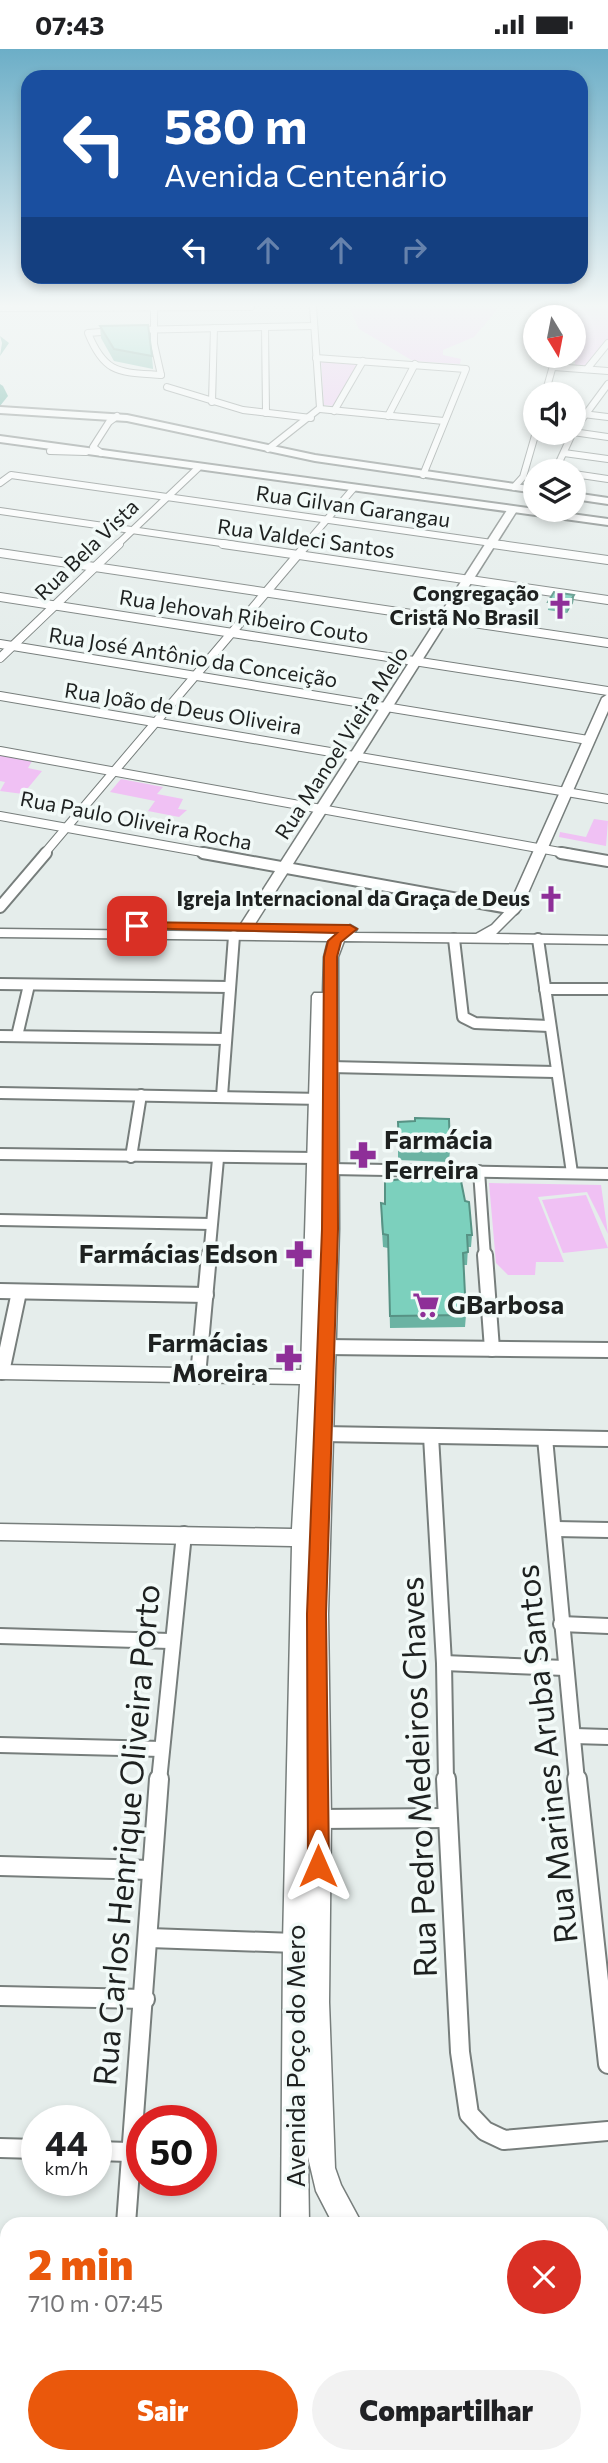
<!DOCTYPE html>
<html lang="pt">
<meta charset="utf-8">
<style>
body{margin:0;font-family:Commissioner,sans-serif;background:#f2f2f2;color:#202124;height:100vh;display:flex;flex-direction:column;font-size:26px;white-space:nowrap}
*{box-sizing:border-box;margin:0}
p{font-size:23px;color:#757577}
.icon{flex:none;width:38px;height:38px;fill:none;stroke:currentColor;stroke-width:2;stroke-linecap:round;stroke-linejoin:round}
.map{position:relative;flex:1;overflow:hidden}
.panel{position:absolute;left:0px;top:2168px;width:609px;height:247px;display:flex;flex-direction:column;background:#fff;border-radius:21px 21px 0 0;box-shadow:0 4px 10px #0003}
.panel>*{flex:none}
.guide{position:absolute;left:21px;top:21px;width:567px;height:214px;border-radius:21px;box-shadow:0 4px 10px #0003;background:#1a4fa0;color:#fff;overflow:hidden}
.needle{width:46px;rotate:170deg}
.tools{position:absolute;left:523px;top:256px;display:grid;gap:14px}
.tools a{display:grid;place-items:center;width:63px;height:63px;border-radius:50%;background:#fff;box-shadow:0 4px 10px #0003;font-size:35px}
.speed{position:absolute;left:21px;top:2056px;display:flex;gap:14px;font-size:35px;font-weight:700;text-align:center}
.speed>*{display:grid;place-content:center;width:91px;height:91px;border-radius:50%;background:#fff;box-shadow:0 4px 10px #0003;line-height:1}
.speed small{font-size:18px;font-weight:400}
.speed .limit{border:10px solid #d22;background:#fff;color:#111}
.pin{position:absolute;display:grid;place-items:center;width:60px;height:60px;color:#fff;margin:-30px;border-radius:14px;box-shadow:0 4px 10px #0006}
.me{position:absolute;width:77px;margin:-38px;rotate:0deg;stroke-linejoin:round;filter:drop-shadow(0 0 5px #0008)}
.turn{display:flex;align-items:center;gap:24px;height:147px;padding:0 28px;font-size:32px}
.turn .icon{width:91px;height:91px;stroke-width:2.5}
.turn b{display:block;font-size:49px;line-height:60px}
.lanes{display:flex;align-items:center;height:66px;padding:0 28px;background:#0003;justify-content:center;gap:35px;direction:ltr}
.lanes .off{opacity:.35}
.round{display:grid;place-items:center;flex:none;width:74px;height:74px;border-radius:37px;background:#f2f2f2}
.headline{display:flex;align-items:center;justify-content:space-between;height:119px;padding:0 28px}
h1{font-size:42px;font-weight:800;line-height:52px;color:#ea580c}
.primary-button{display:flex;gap:14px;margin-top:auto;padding:14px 28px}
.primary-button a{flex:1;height:80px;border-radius:42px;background:#ea580c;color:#fff;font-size:28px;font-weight:800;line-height:80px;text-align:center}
.primary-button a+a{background:#f2f2f2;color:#202124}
.status{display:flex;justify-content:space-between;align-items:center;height:49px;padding:0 35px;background:#fff;direction:ltr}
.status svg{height:19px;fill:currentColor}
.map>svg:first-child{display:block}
.green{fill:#f0c1f4}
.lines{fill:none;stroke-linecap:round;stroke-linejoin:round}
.canal{fill:#52a695;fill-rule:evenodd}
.street-far4-casing{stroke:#777e7c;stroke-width:8}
.street-far3-casing{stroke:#777e7c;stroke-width:10}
.street-far2-casing{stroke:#777e7c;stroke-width:14}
.street-far1-casing{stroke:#777e7c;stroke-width:18}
.street-casing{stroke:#777e7c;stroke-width:22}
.secondary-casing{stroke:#777e7c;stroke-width:3}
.primary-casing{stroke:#777e7c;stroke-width:4}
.street-far4{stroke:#fff;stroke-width:6}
.street-far3{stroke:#fff;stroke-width:8}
.street-far2{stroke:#fff;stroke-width:10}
.street-far1{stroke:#fff;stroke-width:14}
.street{stroke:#fff;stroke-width:18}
.secondary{fill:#fff;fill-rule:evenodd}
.primary{fill:#fff;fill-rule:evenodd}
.wall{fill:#6bb3a3}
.shaded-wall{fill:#579284}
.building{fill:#7cd0bd;stroke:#579284;stroke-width:2}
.route{fill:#ea580c;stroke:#983908;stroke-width:2}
.labels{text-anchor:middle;stroke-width:7;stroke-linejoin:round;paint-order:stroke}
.far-street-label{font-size:21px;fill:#1e2120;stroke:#f2faf8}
.far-poi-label{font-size:21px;font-weight:bold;fill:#1e2120;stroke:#f2faf8;text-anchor:end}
.poi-label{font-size:26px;font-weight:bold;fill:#1e2120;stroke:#f2faf8;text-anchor:start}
.street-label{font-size:26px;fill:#1e2120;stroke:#f2faf8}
.near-street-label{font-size:32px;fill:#1e2120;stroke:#f2faf8}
</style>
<div class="status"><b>07:43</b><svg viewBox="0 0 49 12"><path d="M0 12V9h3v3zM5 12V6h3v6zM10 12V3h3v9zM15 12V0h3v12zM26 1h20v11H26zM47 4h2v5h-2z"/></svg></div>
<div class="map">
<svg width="608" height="2414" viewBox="0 0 608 2414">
<rect width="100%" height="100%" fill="#e5edeb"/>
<!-- green -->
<g class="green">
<path d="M349,258H495L497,261L474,288L443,301V306L461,310L460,315L413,312L359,280Z"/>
<path d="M537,258H608V290L584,319L575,318V310H563V306H574V268H560L536,261Z"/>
<path d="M321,311L359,313L334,357L324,356Z"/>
<path d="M0,706L32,712L28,719L42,722L23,745L0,742L5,733L0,732Z"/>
<path d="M121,730L163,738L157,745L183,750L178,760L187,761L179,768L148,762L155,752L110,743Z"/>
<path d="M594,770L608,772L606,797L559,788L560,783L586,788Z"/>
<path d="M489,1134L601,1136L608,1185L587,1143L538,1148L564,1213H536L535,1226H508L496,1214Z"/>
<path d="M586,1146L608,1199L563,1204L542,1151Z"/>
</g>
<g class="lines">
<!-- canal -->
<g class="canal">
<path d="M0,287L9,294L0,307L2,294Z"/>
<path d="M0,335L3,337L8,347L0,357Z"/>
</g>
<defs>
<g id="street-far4">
<path d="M154,258V295L161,326"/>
<path d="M1,259L251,258"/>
<path d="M540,262L554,268"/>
<path d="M265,278L266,364"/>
<path d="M133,281L314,277"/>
<path d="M115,282L88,284C105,326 120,323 161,326"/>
<path d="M316,309L466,320L423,426"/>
<path d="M554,318L608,322"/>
<path d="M587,320L608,294"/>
<path d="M167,338L243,361L311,369"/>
<path d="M545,345L556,306"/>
<path d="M212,353L214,279"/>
<path d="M320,360L444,372"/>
<path d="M334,362L363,312"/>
<path d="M583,365L608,368"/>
<path d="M388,367L415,315"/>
<path d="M574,381L608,335"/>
<path d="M573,383L608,388"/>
<path d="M268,400L320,359L313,258"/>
<path d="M50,402L86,403"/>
<path d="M101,404L93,398L109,373L117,367"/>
<path d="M564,404L608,410"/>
<path d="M555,422L573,383"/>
<path d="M574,425L608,430"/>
<path d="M0,434L11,426L506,496"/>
<path d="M514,438L523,428L536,383"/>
<path d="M0,462L235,496"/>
<path d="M117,496L198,419"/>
<path d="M305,496L353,440"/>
</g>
<g id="street-far3">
<path d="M223,495L608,551"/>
<path d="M493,495L608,511"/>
<path d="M0,504L608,594"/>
<path d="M0,548L608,642"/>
<path d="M0,595L588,691"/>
<path d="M0,609L119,495"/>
<path d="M0,647L608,750"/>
<path d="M0,702L571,805"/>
<path d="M0,767L213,805"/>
<path d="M44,805L307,495"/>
</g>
<g id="street-far2">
<path d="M203,804L514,860"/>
<path d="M561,804L608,812"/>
<path d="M0,858L46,804"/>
<path d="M454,890L463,968L475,974L549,977"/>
<path d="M538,890L572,1124"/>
<path d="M0,935L229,938"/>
<path d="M545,940H608"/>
<path d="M0,987L226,990"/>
<path d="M17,987L29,936"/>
<path d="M330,1018L555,1023"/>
<path d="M0,1044L323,1050"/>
<path d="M222,1047L234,887"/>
<path d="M0,1105L315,1109"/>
<path d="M131,1108L141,1046"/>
<path d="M331,1120L608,1125"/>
<path d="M479,1122L485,1208"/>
<path d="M0,1171L211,1175"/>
<path d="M209,1208L218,1110"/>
</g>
<g id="street-far1">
<path d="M485,1206L492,1300"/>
<path d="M0,1242L206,1246"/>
<path d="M325,1298L608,1301"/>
<path d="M2,1323L19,1243"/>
<path d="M198,1327L209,1206"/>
<path d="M322,1385L608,1390"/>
<path d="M431,1387L444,1614L446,1732"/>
<path d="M545,1389L577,1732"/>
<path d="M556,1480L608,1481"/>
<path d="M561,1575L608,1577"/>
<path d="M0,1587L170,1592"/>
<path d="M444,1614L565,1619"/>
<path d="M574,1687L608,1688"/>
<path d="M0,1696L162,1700"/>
<path d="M159,1732L184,1485"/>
</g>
<g id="street">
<path d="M446,1730L460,2003L469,2065L485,2082L504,2091L608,2082"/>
<path d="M577,1730L608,2015"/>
<path d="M319,1770L447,1769"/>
<path d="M0,1817L151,1821"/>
<path d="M149,1889L295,1894"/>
<path d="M0,1947L145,1950"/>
<path d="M0,2099L37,2100"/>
<path d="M96,2102L129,2103"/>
<path d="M126,2175L159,1730"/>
<path d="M0,2274L7,2275"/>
<path d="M542,2408L543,2414"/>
</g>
<g id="secondary">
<path d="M509,458L518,460L253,878L251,881H241L239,878Z"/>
<path d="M608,645V662L521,860L496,885L608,887V895L344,892L338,908L339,1180L328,1565L331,1770L329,1953L335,2119L341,2136L362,2175H333L316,2142L308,2108L309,2175H281L283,1894L292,1497L0,1491V1475L292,1480L300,1335L0,1330V1316L301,1321L312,947L314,944H323L324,908L328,892L0,888V880L337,884L350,876L357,880L354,884L476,885L492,876L508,859L602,649Z"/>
<path d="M608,2275V2303L602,2304V2276Z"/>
<path d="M204,2408H235L232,2414H201Z"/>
<path d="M315,2408H351L348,2414H312Z"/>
</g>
<g id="primary">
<path d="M0,358L127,366L315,406L536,438V444L315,412L127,372L0,364Z"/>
<path d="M0,387L608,470V476L0,393Z"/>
<path d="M574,444L608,449V455L574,450Z"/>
</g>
</defs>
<!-- street-far4 casing -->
<use href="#street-far4" class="street-far4-casing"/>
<!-- street-far3 casing -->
<use href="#street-far3" class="street-far3-casing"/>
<!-- street-far2 casing -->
<use href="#street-far2" class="street-far2-casing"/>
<!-- street-far1 casing -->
<use href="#street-far1" class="street-far1-casing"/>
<!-- street casing -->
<use href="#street" class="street-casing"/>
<!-- secondary casing -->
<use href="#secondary" class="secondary-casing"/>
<!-- primary casing -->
<use href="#primary" class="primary-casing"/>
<!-- street-far4 -->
<use href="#street-far4" class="street-far4"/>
<!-- street-far3 -->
<use href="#street-far3" class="street-far3"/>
<!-- street-far2 -->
<use href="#street-far2" class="street-far2"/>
<!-- street-far1 -->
<use href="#street-far1" class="street-far1"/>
<!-- street -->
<use href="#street" class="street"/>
<!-- secondary -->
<use href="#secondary" class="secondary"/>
<!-- primary -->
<use href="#primary" class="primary"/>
</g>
<!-- wall -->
<g class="wall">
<path d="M100,277L152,307L153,320L114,312L101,289Z"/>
<path d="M574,546L573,554L567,564L548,561V553Z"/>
<path d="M398,1073L450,1101L449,1113L398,1111Z"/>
<path d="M385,1132L472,1186L471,1198H468L467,1216H463L466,1266L465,1278L390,1279L388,1199L383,1198L381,1166V1154H384Z"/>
</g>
<!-- shaded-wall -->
<path class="shaded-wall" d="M574,546L573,554L567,564L568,556Z"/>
<!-- building -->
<g class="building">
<path d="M148,276L152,307L114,300L100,277Z"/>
<path d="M554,543L574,546L568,556L548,553Z"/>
<path d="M415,1069L449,1070L450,1101L399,1099L398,1073L415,1072Z"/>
<path d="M421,1128L461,1132L465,1152L469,1153L472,1186H467L468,1203L463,1204L466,1266L390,1267L388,1186L383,1185L381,1154L385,1155V1132Z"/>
</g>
<!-- sky -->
<linearGradient id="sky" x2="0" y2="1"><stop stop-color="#6caec7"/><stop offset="0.43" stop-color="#f3f7f6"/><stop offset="1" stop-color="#f3f7f6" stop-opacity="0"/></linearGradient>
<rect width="608" height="596" fill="url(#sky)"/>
<!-- route -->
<path class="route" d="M137,873L350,876L357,880L341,893L337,908L338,1180L326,1565L329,1817L326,1824L318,1827L311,1824L308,1817L307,1565L322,1180L324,908L328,892L337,884L132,879L130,877Z"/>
<!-- icons -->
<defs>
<symbol id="church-bare" viewBox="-9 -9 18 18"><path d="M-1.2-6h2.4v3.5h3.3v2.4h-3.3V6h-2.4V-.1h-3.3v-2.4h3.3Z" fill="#8e2f98" stroke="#f2faf8" stroke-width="2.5" paint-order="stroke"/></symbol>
<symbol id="pharmacy-bare" viewBox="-9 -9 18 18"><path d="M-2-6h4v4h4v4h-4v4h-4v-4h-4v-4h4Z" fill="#8e2f98" stroke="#f2faf8" stroke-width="2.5" paint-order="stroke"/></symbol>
<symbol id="supermarket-bare" viewBox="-9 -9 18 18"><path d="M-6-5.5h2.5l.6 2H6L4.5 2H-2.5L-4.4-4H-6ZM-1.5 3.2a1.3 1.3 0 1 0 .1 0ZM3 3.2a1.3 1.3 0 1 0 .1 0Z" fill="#8e2f98" stroke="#f2faf8" stroke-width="2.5" paint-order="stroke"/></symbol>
</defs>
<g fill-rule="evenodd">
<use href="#church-bare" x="541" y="538" width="38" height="38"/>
<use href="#church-bare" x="532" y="831" width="38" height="38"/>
<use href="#pharmacy-bare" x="344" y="1087" width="38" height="38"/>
<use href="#pharmacy-bare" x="280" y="1186" width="38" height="38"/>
<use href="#supermarket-bare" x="407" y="1237" width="38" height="38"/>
<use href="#pharmacy-bare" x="270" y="1290" width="38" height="38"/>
</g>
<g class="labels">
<!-- far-street labels -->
<g class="far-street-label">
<text transform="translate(353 458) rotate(8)" y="7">Rua Gilvan Garangau</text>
<text transform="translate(306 490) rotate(8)" y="7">Rua Valdeci Santos</text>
<text transform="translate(87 501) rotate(-44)" y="7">Rua Bela Vista</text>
<text transform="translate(244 568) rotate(9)" y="7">Rua Jehovah Ribeiro Couto</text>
<text transform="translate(193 609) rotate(9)" y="7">Rua José Antônio da Conceição</text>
<text transform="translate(183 660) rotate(9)" y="7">Rua João de Deus Oliveira</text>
<text transform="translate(342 694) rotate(-57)" y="7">Rua Manoel Vieira Melo</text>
<text transform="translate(136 772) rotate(11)" y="7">Rua Paulo Oliveira Rocha</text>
</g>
<!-- far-poi labels -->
<g class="far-poi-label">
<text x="539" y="552">Congregação<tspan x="539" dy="24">Cristã No Brasil</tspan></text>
<text x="530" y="857">Igreja Internacional da Graça de Deus</text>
</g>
<!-- poi labels -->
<g class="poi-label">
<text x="384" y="1100">Farmácia<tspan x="384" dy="30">Ferreira</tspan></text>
<text x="278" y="1214" text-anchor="end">Farmácias Edson</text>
<text x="447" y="1265">GBarbosa</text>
<text x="268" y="1303" text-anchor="end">Farmácias<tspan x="268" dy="30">Moreira</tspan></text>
</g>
<!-- street labels -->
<g class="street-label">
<text transform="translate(296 2007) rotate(-90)" y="9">Avenida Poço do Mero</text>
</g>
<!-- near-street labels -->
<g class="near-street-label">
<text transform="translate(547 1705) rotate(-96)" y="11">Rua Marines Aruba Santos</text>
<text transform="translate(419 1728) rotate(-92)" y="11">Rua Pedro Medeiros Chaves</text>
<text transform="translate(127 1786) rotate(-85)" y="11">Rua Carlos Henrique Oliveira Porto</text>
</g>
</g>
</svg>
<div class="tools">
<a><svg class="needle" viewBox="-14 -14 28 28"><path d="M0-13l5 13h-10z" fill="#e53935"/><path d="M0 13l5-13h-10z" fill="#757577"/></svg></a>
<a><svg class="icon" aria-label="sound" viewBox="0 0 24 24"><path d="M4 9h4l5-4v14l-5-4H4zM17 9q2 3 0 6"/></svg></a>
<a><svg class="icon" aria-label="layers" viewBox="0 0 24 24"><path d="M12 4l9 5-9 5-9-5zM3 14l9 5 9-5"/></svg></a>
</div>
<div class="speed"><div>44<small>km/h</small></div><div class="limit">50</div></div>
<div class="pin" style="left:137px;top:877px;background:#d93025"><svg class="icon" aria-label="arrive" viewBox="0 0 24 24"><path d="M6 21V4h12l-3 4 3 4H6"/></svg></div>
<svg class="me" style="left:318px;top:1817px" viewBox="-20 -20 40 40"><path d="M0-17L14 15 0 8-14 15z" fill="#ea580c" stroke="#fff" stroke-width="4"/></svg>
<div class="guide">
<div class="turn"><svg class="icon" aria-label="left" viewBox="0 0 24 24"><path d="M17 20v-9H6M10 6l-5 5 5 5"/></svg><div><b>580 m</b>Avenida Centenário</div></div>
<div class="lanes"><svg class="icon" aria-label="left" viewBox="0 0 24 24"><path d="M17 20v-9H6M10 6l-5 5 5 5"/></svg><svg class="icon off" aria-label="ahead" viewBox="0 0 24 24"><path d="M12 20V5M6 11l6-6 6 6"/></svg><svg class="icon off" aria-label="ahead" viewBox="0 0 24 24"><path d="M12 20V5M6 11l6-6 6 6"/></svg><svg class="icon off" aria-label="right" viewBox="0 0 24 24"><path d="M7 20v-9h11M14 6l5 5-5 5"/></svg></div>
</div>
<section class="panel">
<div class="headline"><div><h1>2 min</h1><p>710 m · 07:45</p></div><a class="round" style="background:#d93025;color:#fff"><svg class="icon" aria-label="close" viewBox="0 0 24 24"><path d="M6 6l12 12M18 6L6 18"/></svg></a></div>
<div class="primary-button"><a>Sair</a><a>Compartilhar</a></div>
</section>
</div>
